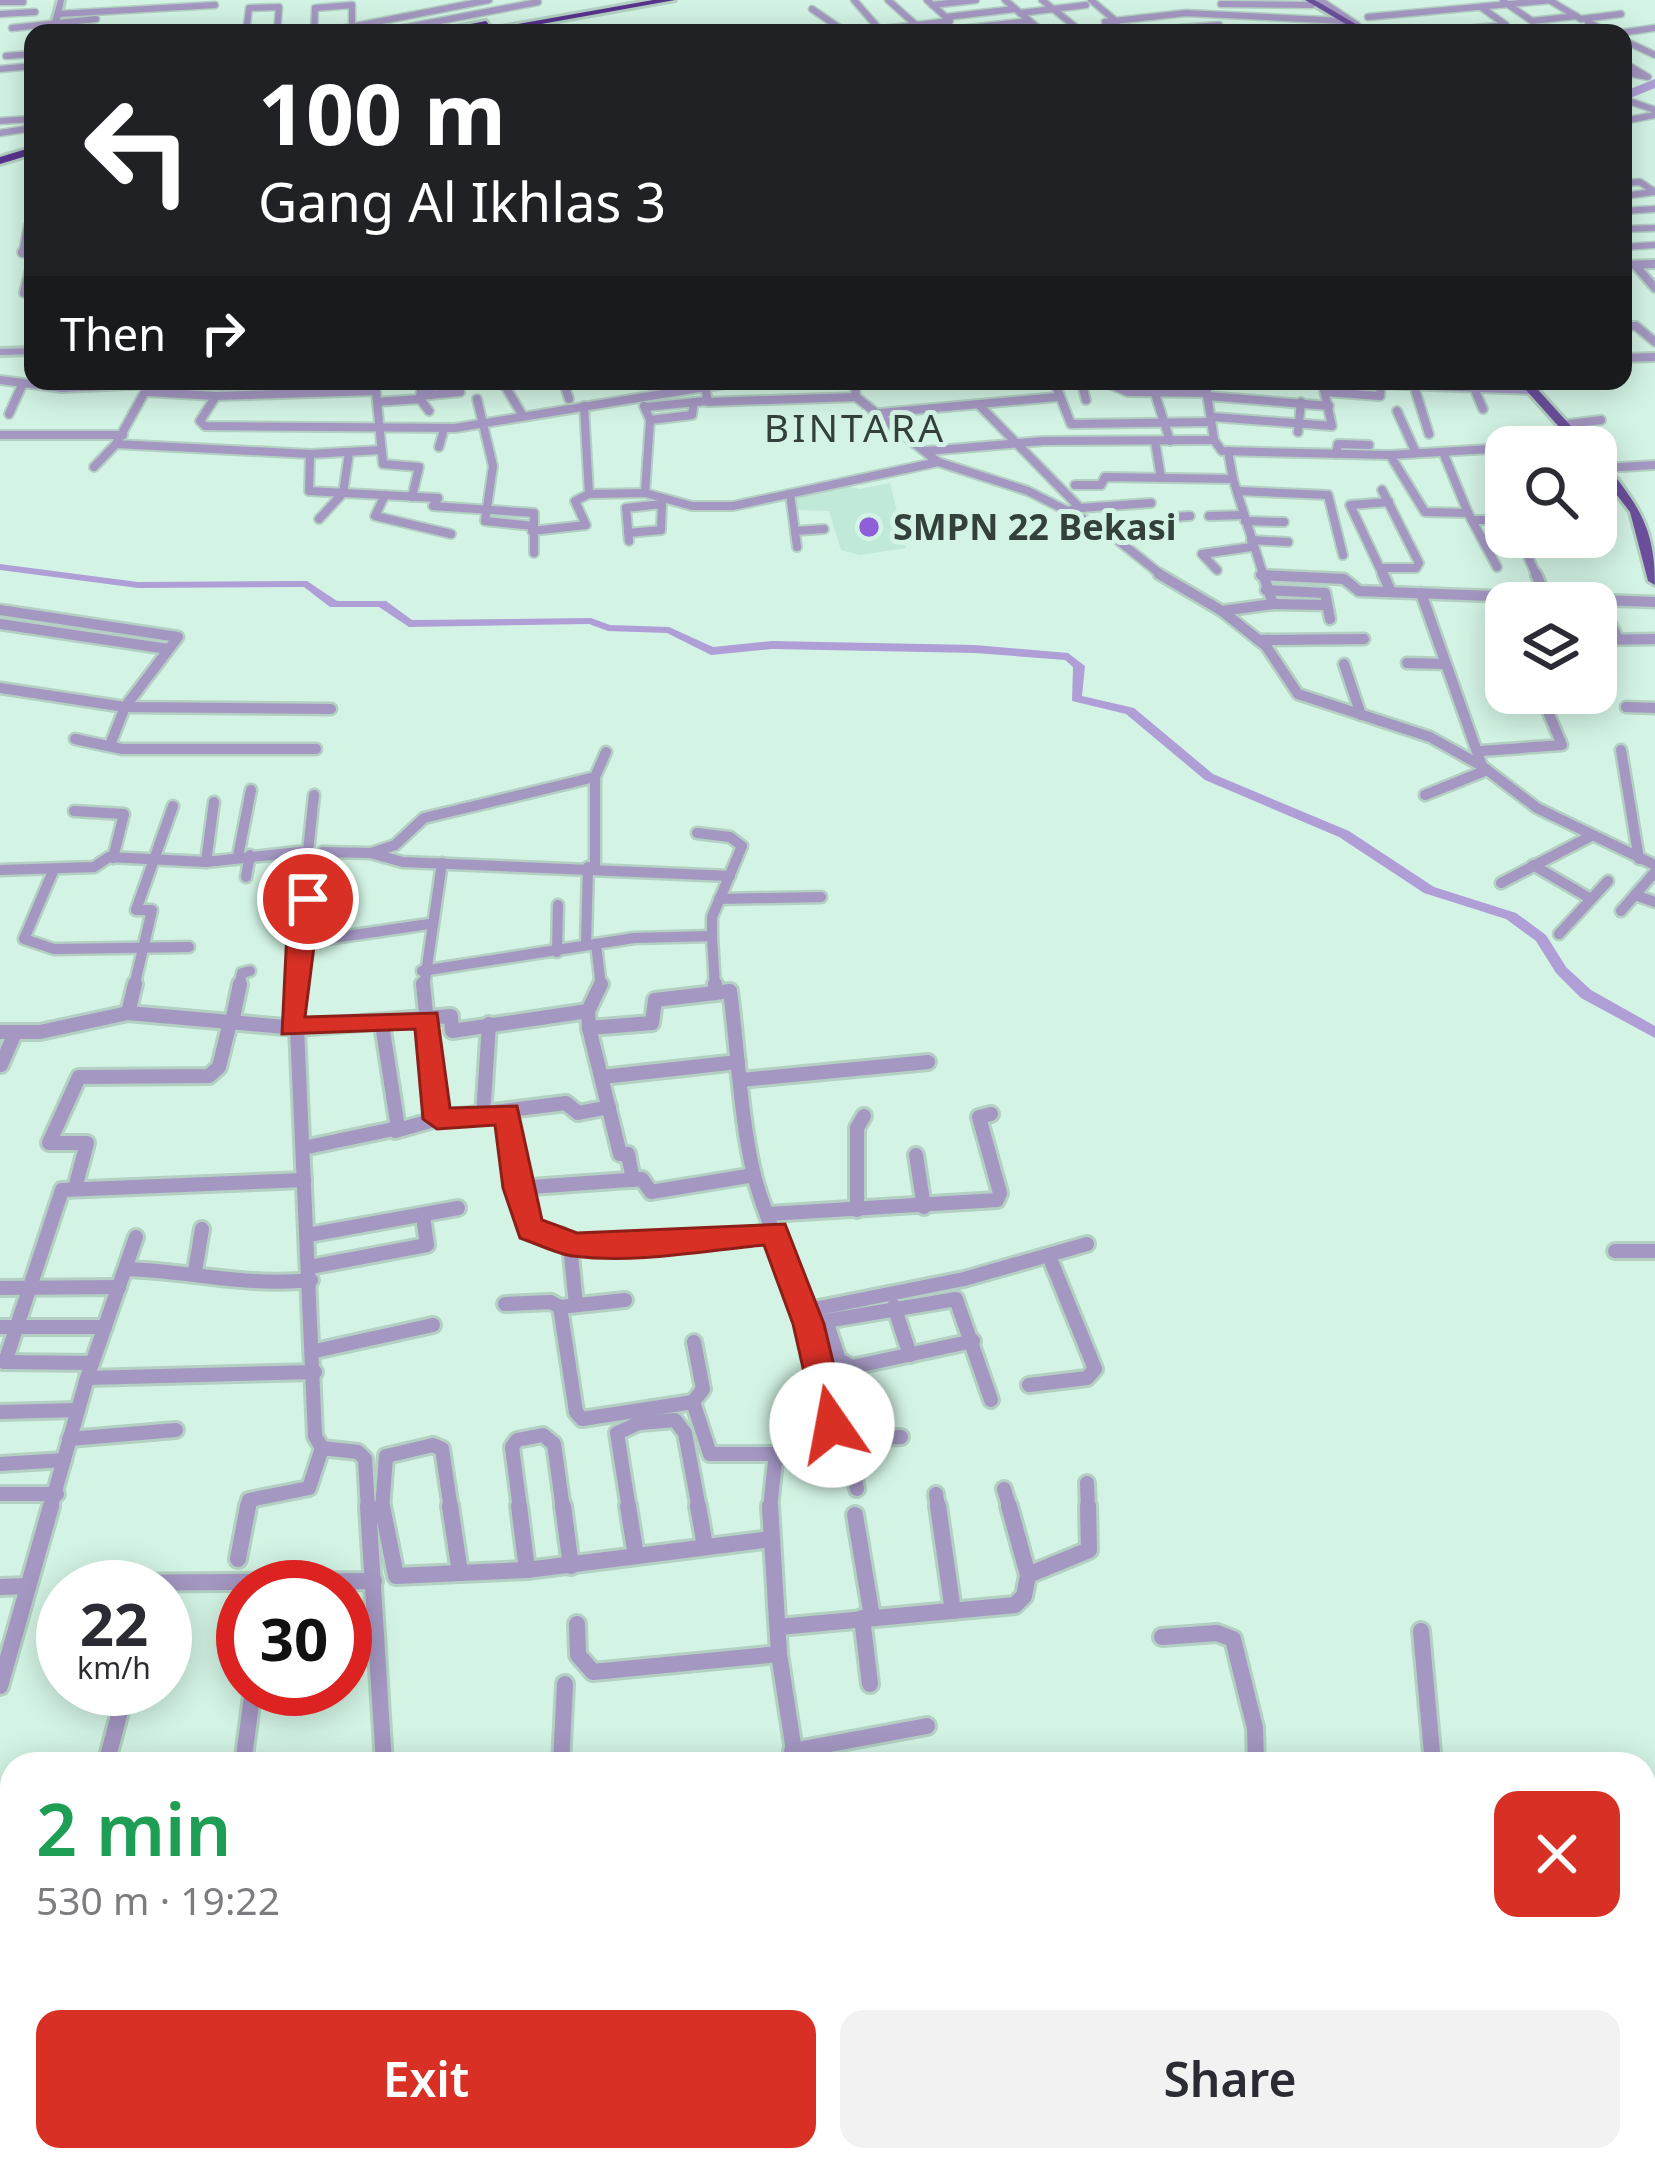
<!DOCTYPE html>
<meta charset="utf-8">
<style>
body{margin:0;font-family:"Noto Sans",sans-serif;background:#f2f2f3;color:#2b2b33;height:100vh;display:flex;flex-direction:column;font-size:45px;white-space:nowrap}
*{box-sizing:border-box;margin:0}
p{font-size:39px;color:#7c7c81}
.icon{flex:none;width:66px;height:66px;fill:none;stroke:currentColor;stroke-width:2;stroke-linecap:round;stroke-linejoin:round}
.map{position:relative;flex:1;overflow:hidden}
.panel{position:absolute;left:0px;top:1752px;width:1656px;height:420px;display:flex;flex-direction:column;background:#fff;border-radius:36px 36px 0 0;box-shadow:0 6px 30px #0003}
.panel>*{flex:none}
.hud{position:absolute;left:24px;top:24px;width:1608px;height:366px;border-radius:24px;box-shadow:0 6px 30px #0003;background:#202124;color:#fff;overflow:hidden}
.controls{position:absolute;left:1485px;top:426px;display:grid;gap:24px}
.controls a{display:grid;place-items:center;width:132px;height:132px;border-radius:24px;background:#fff;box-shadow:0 6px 30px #0003;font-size:60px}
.speed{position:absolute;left:36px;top:1560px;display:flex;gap:24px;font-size:60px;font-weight:700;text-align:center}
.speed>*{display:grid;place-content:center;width:156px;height:156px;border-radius:50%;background:#fff;box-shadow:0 6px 30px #0003;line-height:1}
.speed small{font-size:30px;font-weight:400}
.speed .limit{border:18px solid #d22;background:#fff;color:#111}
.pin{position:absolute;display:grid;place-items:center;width:102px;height:102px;color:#fff;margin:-51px;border:6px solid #fff;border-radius:50%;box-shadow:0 3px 12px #0007}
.me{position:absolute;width:132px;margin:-66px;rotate:348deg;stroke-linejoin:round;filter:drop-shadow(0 0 9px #0008)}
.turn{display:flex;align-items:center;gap:42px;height:252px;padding:0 36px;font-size:54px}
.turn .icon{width:156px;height:156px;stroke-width:2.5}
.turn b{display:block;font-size:84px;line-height:102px}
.then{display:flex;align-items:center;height:114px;padding:0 36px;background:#0003;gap:24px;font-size:45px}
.round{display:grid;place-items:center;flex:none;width:126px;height:126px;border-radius:24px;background:#f2f2f3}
.overview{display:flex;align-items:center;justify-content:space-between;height:204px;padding:0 36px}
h1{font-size:72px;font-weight:600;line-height:90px;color:#1e9e55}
.primary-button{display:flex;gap:24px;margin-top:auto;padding:24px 36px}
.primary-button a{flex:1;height:138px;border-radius:24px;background:#d93025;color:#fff;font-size:48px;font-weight:600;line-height:138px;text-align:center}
.primary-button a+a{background:#f2f2f3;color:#2b2b33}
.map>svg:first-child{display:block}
.built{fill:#c0e9d7}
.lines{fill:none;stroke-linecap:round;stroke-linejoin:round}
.canal{fill:#b09fd7;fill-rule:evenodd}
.river{fill:#b09fd7;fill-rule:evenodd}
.minor-far4-casing{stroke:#b3d0c3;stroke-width:9}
.minor-far3-casing{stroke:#b3d0c3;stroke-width:12}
.minor-far2-casing{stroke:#b3d0c3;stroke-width:15}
.minor-far1-casing{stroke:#b3d0c3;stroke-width:20}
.minor-casing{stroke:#b3d0c3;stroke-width:22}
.tertiary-casing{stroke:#b3d0c3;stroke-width:6}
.primary-casing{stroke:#b3d0c3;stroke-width:6}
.motorway-casing{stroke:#b3d0c3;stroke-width:6}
.minor-far4{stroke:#a497c2;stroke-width:6}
.minor-far3{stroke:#a497c2;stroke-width:8}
.minor-far2{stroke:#a497c2;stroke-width:10}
.minor-far1{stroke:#a497c2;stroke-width:14}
.minor{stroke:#a497c2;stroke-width:16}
.tertiary{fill:#a497c2;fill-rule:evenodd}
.primary{fill:#6b4f9b;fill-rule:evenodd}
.motorway{fill:#57338c;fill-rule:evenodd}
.route{fill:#d93025;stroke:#8d1f18;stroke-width:3}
.poi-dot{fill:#8e5fd8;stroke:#d3f4e5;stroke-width:4.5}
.labels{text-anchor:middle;stroke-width:10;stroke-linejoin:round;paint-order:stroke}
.far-poi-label{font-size:36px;font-weight:bold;fill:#33403b;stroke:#d3f4e5;text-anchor:start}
.far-quarter-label{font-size:39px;letter-spacing:3px;fill:#33403b;stroke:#d3f4e5}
</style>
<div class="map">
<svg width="1655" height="2172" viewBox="0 0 1655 2172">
<rect width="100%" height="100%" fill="#d3f4e5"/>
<!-- built -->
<path class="built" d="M890,483L906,548L860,555L841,550L829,511L798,510L796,496L838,485L860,489Z"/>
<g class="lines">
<!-- canal -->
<path class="canal" d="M0,564L138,582L307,581L337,601H386L412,620L591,618L610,625L669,627L713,647L772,641L975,645L1068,653L1085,666L1082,696L1134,708L1213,774L1349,831L1434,887L1516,913L1546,935L1566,967L1591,990L1655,1026V1038L1581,998L1556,973L1536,941L1506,919L1424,893L1339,837L1205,780L1126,714L1072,701L1073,667L1065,660L975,653L772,649L711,655L667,633L608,631L589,624L409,627L379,607H330L304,587L138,588L0,570Z"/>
<!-- river -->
<g class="river">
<path d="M1115,22H1125L1136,33H1122Z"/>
<path d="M1655,79V88L1623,101V92Z"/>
</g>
<defs>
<g id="minor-far4">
<path d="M854,0L881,31"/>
<path d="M888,0L925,33"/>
<path d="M927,0L948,19"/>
<path d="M1005,0L1044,33"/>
<path d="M1042,0L1083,33"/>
<path d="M1091,0L1117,22"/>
<path d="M1320,0L1357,25"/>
<path d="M1549,0L1581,19L1621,14"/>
<path d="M1503,1L1532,21L1576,16"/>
<path d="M0,2H23"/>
<path d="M1221,4L1312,5"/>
<path d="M932,5L976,0"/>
<path d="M812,9L847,33"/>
<path d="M1020,13L1086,5"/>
<path d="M0,14L35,12"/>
<path d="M58,14L215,5"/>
<path d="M946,17L1015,9"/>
<path d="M1368,17L1553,0"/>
<path d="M1105,22L1186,13L1344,21"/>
<path d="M1588,22L1609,33"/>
<path d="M12,28L96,19"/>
<path d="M959,29L1029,21"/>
<path d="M81,32L121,30"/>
<path d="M1132,32L1219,25"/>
<path d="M246,33L249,8L279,7L277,33"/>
<path d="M314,33L315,8L352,5V27"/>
<path d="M320,33L489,0"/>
<path d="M377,33L538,2"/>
<path d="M850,33L950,21"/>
<path d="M1317,33H1364"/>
<path d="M1424,33L1506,25L1481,7"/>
<path d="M1619,33L1655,28"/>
<path d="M1623,40L1655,55"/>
<path d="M6,56L33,54"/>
<path d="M1623,62L1648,77L1623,72"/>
<path d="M0,69L33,66"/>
<path d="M1623,99L1655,110"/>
<path d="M0,121L31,119"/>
<path d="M1623,121L1655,115"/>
<path d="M0,133L26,129L33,103"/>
<path d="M1623,183L1640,182L1655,192"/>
<path d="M1623,196L1654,192"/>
<path d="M1623,211L1655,209"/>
<path d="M1623,229L1655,228"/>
<path d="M1623,247L1655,245"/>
<path d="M31,255L22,254L27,226L33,223"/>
</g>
<g id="minor-far3">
<path d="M22,252L33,255"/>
<path d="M1623,265L1655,264"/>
<path d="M1635,265L1655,288"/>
<path d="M24,293L33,256"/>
<path d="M1623,326H1636L1655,342"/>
<path d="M1623,358L1655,357"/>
<path d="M0,380L62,388L150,384"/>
<path d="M151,381L116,444L310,454L381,450"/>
<path d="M375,381L383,464L419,467L412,497"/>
<path d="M502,381L523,416"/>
<path d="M563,381L569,399"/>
<path d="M854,381L856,397L938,462L1028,491L1105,530L1164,577"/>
<path d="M1054,381L1071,424L1211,422"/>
<path d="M1081,381L1086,400"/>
<path d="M1102,381L1128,392L1207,393"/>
<path d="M1151,381L1170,441"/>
<path d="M1205,381L1214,440L1222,451L1390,455L1506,448"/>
<path d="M969,382L994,381"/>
<path d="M1414,386L1429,434"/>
<path d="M705,387L744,381"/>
<path d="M1474,388L1483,409"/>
<path d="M148,392L216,396L200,421L205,426L455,428L705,387L708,402L856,397"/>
<path d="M1325,392L1380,396L1381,384L1531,390"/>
<path d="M216,396L376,391"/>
<path d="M420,396L460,392L457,381"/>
<path d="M1207,396L1329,406"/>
<path d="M477,399L493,466L485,521L533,526"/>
<path d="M377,402L420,399"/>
<path d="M979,405L1080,508L1071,510"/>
<path d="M644,406L650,420L645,493L692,506H733L938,462"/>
<path d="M647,407L706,401"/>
<path d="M429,411L420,399L421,388L433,387V381"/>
<path d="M1397,411L1416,453"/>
<path d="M880,413L1057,397"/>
<path d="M9,414L23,383"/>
<path d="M1213,417L1332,426L1322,381"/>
<path d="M650,420L692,415L694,402"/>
<path d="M1562,425L1601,420"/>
<path d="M1298,432L1301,402"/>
<path d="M0,435H123"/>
<path d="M1155,441L1161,478"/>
<path d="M439,447L444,429"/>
<path d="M1525,447L1581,443"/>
<path d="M927,451L1043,441L1214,440"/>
<path d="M1443,452L1468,513"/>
<path d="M310,454L309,491L438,498"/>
<path d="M1336,454L1338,444L1369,445"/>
<path d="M1390,455L1425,512L1468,513L1497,567"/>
<path d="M94,467L116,444"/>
<path d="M1604,468L1655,465"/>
<path d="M1233,479L1264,577"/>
<path d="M1075,485H1101L1105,477L1233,479L1228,451"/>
<path d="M1382,490L1419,563L1416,568H1383"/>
<path d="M1238,491L1328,495L1343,555"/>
<path d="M589,494L645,493"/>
<path d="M790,494L797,547"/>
<path d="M385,495L375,516L451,534"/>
<path d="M437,499L433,506L534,513V553"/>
<path d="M1080,508L1151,503"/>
<path d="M1209,516L1244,515"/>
<path d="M319,519L343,493L349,453"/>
<path d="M1472,520H1506"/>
<path d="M1245,521L1284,522"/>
<path d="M1106,530L1171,525L1174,517L1190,516"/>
<path d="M532,531L586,525L575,501L589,494L584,406"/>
<path d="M795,531L824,529"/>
<path d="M628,533L661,530L662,502"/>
<path d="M1482,538L1577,541"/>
<path d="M1520,538L1537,577"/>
<path d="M1251,540L1288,542"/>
<path d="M629,541L626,508L662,504"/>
<path d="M1217,570L1202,554L1251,547"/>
<path d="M1261,575L1306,577"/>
<path d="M1384,577L1350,505L1389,502"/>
</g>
<g id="minor-far2">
<path d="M1159,574L1222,611L1266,646L1298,694L1430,737L1482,766L1537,808L1655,865"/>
<path d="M1383,574L1391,592"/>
<path d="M1536,574L1547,599"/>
<path d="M1261,575L1344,579L1359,591L1655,602"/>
<path d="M1266,590L1325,593L1330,619"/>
<path d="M1421,593L1482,766"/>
<path d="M1600,601L1618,639"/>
<path d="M1273,604L1327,605"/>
<path d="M0,610L178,637L125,707L110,745"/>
<path d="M1222,611L1273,604L1263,574"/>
<path d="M0,624L168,649"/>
<path d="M1258,640L1364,639"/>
<path d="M1596,640L1655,639"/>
<path d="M1407,663L1446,664"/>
<path d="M1344,664L1361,715"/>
<path d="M0,688L125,707L331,709"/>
<path d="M1626,707L1655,708"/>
<path d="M75,739L122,749H316"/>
<path d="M1621,750L1639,859"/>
<path d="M1481,751L1562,745L1540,693"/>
<path d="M595,777V867"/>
<path d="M1425,795L1487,770"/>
<path d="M74,811L124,814L113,858"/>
<path d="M697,833L730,837L742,846L712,917V936"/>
<path d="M323,852L370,853L403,862L730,876"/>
<path d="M371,853L395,845L424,818L595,777L606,752"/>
<path d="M238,856L251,790"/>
<path d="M206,862L214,802"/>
<path d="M1533,865L1591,899"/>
<path d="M54,869L24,939L54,949L189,947"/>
<path d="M0,870L94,867L109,857L206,862L308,851L314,795"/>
<path d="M246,877L250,855"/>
<path d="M1501,883L1591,836"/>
<path d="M1635,895L1655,902"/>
<path d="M719,899L821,897"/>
<path d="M1621,911L1655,872"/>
<path d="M1559,934L1608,881"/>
<path d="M299,943L429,924"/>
<path d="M586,944L588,867"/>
<path d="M596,944L601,987"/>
<path d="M557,952L558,905"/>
<path d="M422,971L634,938L712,936L715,987"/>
<path d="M134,987L152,910H136L173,806"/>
<path d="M239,987L242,973L250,971"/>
<path d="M294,987L308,899"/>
<path d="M424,987L442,863"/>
</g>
<g id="minor-far1">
<path d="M601,984L588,1011L589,1028L620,1154H628L633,1180"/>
<path d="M715,984V993L730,991C738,1051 740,1116 754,1175C772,1248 838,1358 829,1432L775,1461L770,1509"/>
<path d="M128,1013L135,984"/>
<path d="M232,1022L240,984"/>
<path d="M291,1027L295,984"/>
<path d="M297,1028L315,1436L322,1448L358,1452L365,1459L368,1509"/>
<path d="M589,1028L652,1023L655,1000L715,993"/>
<path d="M0,1032H40L128,1013L297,1028L451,1016L452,1031L588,1011"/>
<path d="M1,1065L15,1033"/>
<path d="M602,1077L738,1062"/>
<path d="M741,1080L928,1062"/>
<path d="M508,1114L517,1188L530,1230L561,1235L570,1245H651L775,1232"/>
<path d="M483,1116L489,1024"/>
<path d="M437,1119L566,1103L578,1113L609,1107"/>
<path d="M395,1131L437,1119L423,984"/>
<path d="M303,1148L398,1128L382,1024"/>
<path d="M916,1155L924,1207"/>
<path d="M75,1188L87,1143H49L79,1077L209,1076L219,1067L230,1022"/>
<path d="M517,1188L642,1179L651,1192L754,1175"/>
<path d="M857,1210V1128L864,1116"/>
<path d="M769,1214L997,1200L1000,1193L979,1117L991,1114"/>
<path d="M308,1235L458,1208"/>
<path d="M570,1245L576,1305"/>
<path d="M1615,1251H1655"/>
<path d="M310,1267L427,1245L423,1216"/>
<path d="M126,1269C191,1271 246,1287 311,1280"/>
<path d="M195,1271L202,1229"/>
<path d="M0,1288L119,1287"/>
<path d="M505,1304L551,1302L560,1307L576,1412L582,1419L693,1402"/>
<path d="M894,1306L910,1355"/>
<path d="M560,1307L625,1300"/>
<path d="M804,1311L964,1279L1087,1244"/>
<path d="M826,1321L839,1360L852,1367L973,1341"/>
<path d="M808,1324L956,1299L991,1400"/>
<path d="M0,1327H105"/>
<path d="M315,1351L433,1325"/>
<path d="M4,1362L92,1363"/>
<path d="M5,1362L62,1190L304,1180"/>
<path d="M87,1378L315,1372"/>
<path d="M1029,1385L1087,1378L1095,1369L1049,1256"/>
<path d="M693,1402L710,1454H782"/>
<path d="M693,1402L703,1389L694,1342"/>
<path d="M0,1412L78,1410"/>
<path d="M69,1439L176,1430"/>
<path d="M817,1441L901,1437"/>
<path d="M847,1442L857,1489"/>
<path d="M0,1464L64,1460"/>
<path d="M1087,1483L1088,1509"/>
<path d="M1004,1489L1010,1509"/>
<path d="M0,1494H57"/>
<path d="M936,1494L938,1509"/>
<path d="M50,1509L87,1378L136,1237"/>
<path d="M247,1509L249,1500L309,1488L322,1448"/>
<path d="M382,1509L386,1456L433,1445L442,1449L451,1509"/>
<path d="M520,1509L512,1447L517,1440L543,1435L554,1444L563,1509"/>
<path d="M629,1509L617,1433L639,1423L675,1420L685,1433L699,1509"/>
</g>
<g id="minor">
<path d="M368,1506L384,1764"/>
<path d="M382,1506L396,1576L460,1573"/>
<path d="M450,1506L460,1573"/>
<path d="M519,1506L527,1570"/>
<path d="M563,1506L571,1566"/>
<path d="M628,1506L636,1556"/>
<path d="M698,1506L705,1546"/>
<path d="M770,1506L779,1654L796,1764"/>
<path d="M938,1506L953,1611"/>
<path d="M1009,1506L1028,1575"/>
<path d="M855,1515L872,1617"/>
<path d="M238,1559L248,1506"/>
<path d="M460,1573L527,1570L771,1539"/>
<path d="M104,1583L374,1581"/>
<path d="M0,1587L28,1586"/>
<path d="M862,1618L870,1684"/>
<path d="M577,1624L578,1655L593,1672L779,1654"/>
<path d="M779,1627L1015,1605L1024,1596L1028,1575L1089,1550L1088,1506"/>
<path d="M1421,1631L1433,1764"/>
<path d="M1162,1637L1217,1633L1233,1639L1255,1728L1256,1764"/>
<path d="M0,1686L51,1506"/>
<path d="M792,1751L927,1726"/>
<path d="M106,1764L126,1689"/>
<path d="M243,1764L253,1689"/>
<path d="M561,1764L565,1684"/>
<path d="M1644,1835L1655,1837"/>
<path d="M0,1846L12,1845"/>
<path d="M0,2095H12"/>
<path d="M264,2160H269"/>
<path d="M783,2160L784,2172"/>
<path d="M947,2160L948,2172"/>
<path d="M1151,2160V2172"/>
<path d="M1253,2160V2172"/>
<path d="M1358,2160L1359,2172"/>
<path d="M1462,2160V2172"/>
<path d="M1640,2160L1641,2172"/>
<path d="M125,2172L129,2160"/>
<path d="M232,2172L236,2160"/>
<path d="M461,2172L464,2160"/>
<path d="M609,2172L610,2160"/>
<path d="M1044,2172L1045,2160"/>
</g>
<g id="tertiary">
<path d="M58,0H64L57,33H49Z"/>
<path d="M33,348V354L0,355V349Z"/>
</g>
<g id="primary">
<path d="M1305,0H1315L1371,33H1361Z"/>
<path d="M1518,381H1530L1590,447H1577Z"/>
<path d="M1596,456L1600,457C1636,503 1655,524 1655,585L1648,581L1630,512L1596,468Z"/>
</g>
<g id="motorway">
<path d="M653,0H675L491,33H468Z"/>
<path d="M486,21L490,26L435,33L440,30Z"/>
<path d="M33,147V154L0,164V157Z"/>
</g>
</defs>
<!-- minor-far4 casing -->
<use href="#minor-far4" class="minor-far4-casing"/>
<!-- minor-far3 casing -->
<use href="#minor-far3" class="minor-far3-casing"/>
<!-- minor-far2 casing -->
<use href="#minor-far2" class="minor-far2-casing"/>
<!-- minor-far1 casing -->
<use href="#minor-far1" class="minor-far1-casing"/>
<!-- minor casing -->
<use href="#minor" class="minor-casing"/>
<!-- tertiary casing -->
<use href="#tertiary" class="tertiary-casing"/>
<!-- primary casing -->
<use href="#primary" class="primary-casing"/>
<!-- motorway casing -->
<use href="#motorway" class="motorway-casing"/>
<!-- minor-far4 -->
<use href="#minor-far4" class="minor-far4"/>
<!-- minor-far3 -->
<use href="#minor-far3" class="minor-far3"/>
<!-- minor-far2 -->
<use href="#minor-far2" class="minor-far2"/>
<!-- minor-far1 -->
<use href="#minor-far1" class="minor-far1"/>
<!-- minor -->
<use href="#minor" class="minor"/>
<!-- tertiary -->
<use href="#tertiary" class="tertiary"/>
<!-- primary -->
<use href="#primary" class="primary"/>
<!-- motorway -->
<use href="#motorway" class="motorway"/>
</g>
<!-- route -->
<path class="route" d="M308,891L320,899L305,1017L437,1013L450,1108L517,1106L542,1220L577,1233L785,1224L824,1324L848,1425L843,1435H821L816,1425L793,1324L764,1245C702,1251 635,1264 573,1256C560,1255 535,1243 520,1238L503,1188L495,1125L437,1129L423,1119L415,1029L282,1034L287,931L295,899Z"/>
<!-- markers -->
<circle class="poi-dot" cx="869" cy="527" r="12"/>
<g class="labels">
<!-- far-poi labels -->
<g class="far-poi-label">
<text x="893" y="540">SMPN 22 Bekasi</text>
</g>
<!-- far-quarter labels -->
<g class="far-quarter-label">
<text x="855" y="442">BINTARA</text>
</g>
</g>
</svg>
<div class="controls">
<a><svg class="icon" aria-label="search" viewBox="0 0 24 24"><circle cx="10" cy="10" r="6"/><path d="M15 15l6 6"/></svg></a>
<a><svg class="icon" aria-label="layers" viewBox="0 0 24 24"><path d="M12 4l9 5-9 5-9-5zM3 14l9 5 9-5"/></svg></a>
</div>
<div class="speed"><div>22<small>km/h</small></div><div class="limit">30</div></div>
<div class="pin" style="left:308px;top:899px;background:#d93025"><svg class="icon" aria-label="arrive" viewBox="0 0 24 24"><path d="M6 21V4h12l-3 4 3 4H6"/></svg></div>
<svg class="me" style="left:832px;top:1425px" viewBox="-20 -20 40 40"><circle r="19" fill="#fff"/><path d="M0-13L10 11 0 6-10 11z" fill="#d93025"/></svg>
<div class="hud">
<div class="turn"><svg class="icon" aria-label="left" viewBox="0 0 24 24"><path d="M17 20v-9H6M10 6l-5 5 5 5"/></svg><div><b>100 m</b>Gang Al Ikhlas 3</div></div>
<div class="then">Then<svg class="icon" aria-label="right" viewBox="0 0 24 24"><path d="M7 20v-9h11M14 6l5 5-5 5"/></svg></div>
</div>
<section class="panel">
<div class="overview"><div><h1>2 min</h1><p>530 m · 19:22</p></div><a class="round" style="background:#d93025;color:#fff"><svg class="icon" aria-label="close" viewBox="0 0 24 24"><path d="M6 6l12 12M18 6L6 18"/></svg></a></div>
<div class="primary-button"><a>Exit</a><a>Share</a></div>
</section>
</div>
